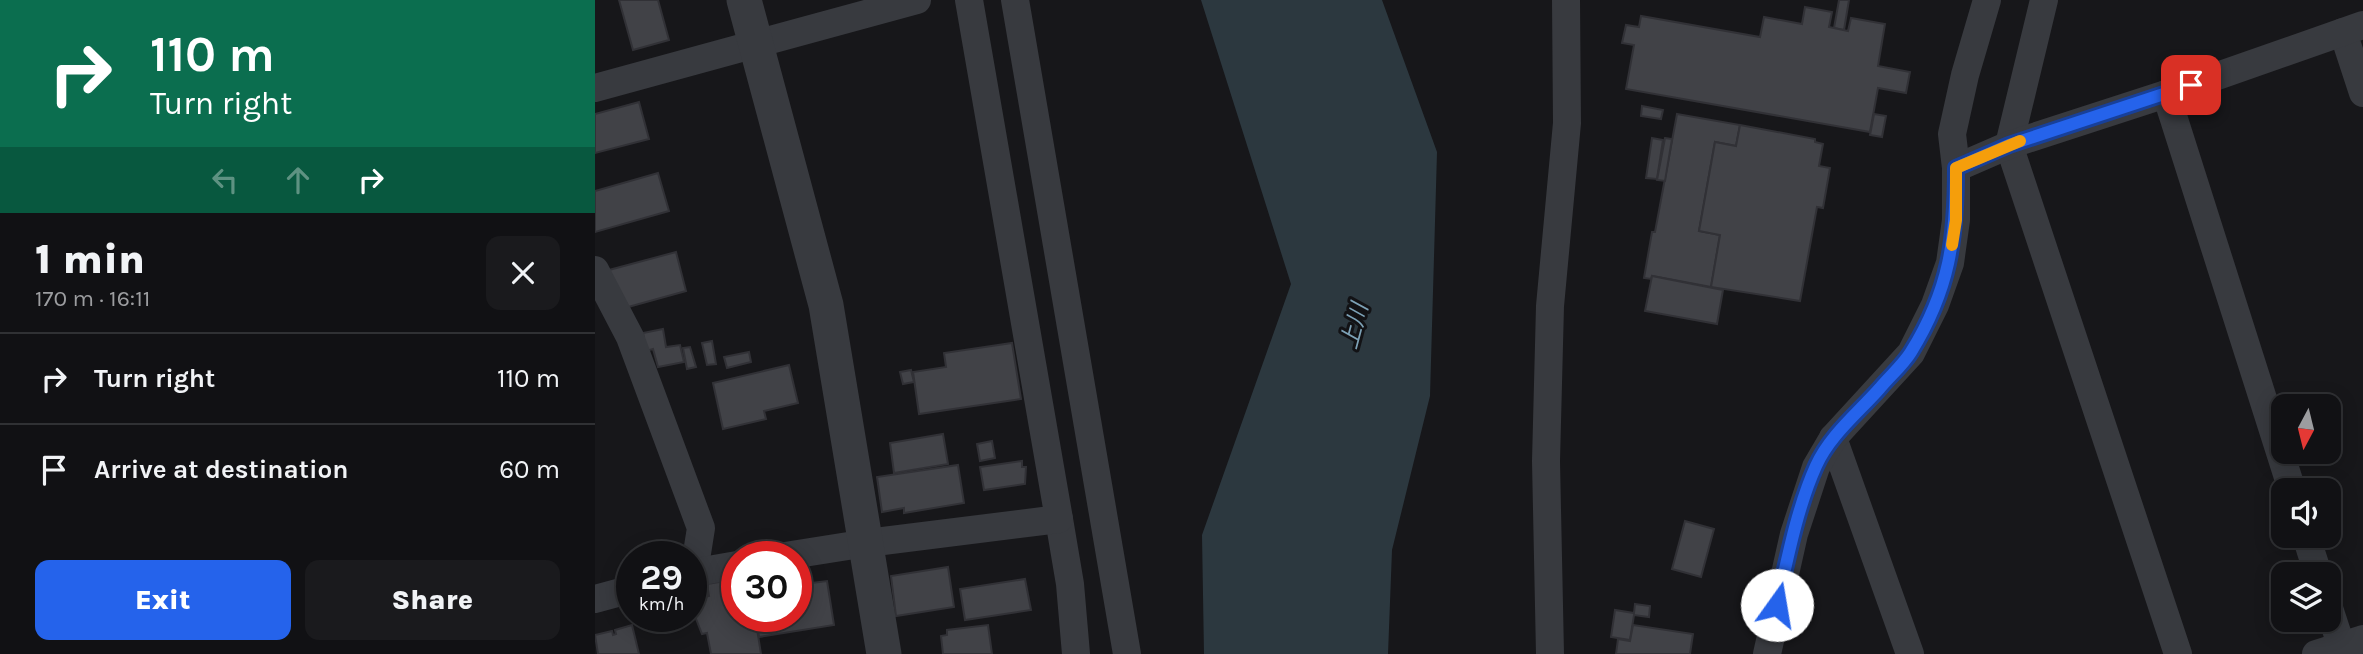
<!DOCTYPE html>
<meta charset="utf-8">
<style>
body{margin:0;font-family:Karla,"Noto Sans JP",sans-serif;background:#1a1a1d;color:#f1f3f6;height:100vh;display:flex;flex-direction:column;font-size:26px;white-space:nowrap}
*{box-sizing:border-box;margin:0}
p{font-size:23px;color:#9c9da0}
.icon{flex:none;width:38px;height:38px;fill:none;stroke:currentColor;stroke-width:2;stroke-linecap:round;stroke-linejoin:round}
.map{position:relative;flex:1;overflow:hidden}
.panel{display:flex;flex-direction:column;background:#111114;width:595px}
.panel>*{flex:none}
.top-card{background:#0b6e4f;color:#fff;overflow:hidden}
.needle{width:46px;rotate:187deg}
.tools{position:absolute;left:1676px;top:394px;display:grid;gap:14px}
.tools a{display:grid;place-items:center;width:70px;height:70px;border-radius:14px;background:#111114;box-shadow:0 4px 18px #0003,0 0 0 2px #303134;font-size:35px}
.speed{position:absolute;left:21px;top:541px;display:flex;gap:14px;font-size:35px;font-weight:700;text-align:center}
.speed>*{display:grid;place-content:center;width:91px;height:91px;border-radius:50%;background:#111114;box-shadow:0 4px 18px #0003,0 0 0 2px #303134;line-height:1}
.speed small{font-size:18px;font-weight:400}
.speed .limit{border:10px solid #d22;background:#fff;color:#111}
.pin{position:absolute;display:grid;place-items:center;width:60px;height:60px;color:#fff;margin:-30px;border-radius:14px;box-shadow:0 4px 10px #0006}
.me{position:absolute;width:77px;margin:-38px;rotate:13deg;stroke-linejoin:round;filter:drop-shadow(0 0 5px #0008)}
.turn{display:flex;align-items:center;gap:24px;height:147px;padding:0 35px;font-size:32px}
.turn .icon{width:91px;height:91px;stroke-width:2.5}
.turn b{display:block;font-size:49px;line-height:60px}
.lanes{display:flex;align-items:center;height:66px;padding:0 35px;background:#0003;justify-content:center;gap:35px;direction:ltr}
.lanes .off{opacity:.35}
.round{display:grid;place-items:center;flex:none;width:74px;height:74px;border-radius:14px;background:#1a1a1d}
.headline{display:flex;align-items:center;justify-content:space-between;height:119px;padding:0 35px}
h1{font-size:42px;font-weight:800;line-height:52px}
.action{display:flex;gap:14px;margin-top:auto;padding:14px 35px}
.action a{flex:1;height:80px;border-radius:14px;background:#2563eb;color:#fff;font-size:28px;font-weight:800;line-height:80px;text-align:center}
.action a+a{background:#1a1a1d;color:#f1f3f6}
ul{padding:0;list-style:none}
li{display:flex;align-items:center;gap:21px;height:91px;padding:0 35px;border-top:2px solid #303134}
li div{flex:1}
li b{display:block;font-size:26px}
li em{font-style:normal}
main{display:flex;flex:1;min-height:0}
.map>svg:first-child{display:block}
.water{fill:#2c383f}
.building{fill:#414247;stroke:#313136;stroke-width:2}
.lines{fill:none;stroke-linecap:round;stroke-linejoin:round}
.minor{stroke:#383a3f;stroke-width:28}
.tertiary{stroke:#383a3f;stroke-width:35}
.route-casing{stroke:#184099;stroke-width:18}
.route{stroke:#2563eb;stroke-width:12}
.slow{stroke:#f59e0b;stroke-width:12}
.labels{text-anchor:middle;stroke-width:6;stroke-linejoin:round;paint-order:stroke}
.water-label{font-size:23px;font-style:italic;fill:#7da2b7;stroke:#121215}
</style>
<main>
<section class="panel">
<div class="top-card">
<div class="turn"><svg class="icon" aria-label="right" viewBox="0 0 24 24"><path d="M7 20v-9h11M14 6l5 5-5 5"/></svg><div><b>110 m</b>Turn right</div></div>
<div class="lanes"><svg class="icon off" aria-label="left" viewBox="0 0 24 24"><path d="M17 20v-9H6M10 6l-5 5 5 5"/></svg><svg class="icon off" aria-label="ahead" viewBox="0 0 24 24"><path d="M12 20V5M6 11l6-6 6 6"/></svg><svg class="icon" aria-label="right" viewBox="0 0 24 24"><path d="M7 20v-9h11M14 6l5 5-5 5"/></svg></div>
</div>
<div class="headline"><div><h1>1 min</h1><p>170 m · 16:11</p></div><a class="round"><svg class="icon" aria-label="close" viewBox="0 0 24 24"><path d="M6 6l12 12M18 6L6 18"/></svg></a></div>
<ul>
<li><svg class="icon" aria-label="right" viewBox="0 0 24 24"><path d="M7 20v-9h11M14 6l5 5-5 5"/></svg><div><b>Turn right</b></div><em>110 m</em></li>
<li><svg class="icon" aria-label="arrive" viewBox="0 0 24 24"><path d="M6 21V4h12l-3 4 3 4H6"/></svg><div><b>Arrive at destination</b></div><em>60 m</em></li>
</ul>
<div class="action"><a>Exit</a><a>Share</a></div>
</section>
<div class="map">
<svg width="1768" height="654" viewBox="0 0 1768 654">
<rect width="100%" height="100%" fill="#17171a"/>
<!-- water -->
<path class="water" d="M606,0H787L842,152L835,396L797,550L793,654H609L607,535L696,284Z"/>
<!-- building -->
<g class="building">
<path d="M24,0H63L74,40L38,50Z"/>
<path d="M1244,0H1254L1249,30L1239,28Z"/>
<path d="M1210,7L1237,12L1234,27L1253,31L1256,18L1290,24L1283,66L1315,72L1311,93L1283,88L1275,132L1031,89L1039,45L1027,43L1031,25L1044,27L1046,16L1165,37L1169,17L1207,24Z"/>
<path d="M44,102L54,139L0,153V114Z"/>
<path d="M1047,106L1068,110L1066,119L1046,116Z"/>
<path d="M1082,114L1145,125L1141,146L1120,142L1104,231L1125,235L1116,287L1057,276L1056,279L1049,278L1057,232H1060Z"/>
<path d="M1279,114L1291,116L1287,137L1275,135Z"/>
<path d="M1145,125L1220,139V142L1228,144L1224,166L1235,168L1228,208L1222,207L1205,301L1116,287L1125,235L1104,231L1120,142L1141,146Z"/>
<path d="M1057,138L1068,140L1062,179L1051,178Z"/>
<path d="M1070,138L1077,139L1070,181L1062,180Z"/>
<path d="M63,173L74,211L0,232V191Z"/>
<path d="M81,252L91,291L26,309L14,270Z"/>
<path d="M1057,276L1128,290L1122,324L1050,311Z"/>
<path d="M68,329L71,347L85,345L89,362L63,367L58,349L51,351L48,333Z"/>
<path d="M117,341L121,364L112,365L107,343Z"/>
<path d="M417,343L426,399L324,414L318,372L351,367L349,353Z"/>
<path d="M95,347L101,367L92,369L88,348Z"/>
<path d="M154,352L156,362L132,368L129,357Z"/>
<path d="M194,365L203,403L169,411L171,419L128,429L118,383Z"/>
<path d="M316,370L319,382L308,384L305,372Z"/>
<path d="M348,434L353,464L299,473L295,443Z"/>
<path d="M397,441L400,458L385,461L382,444Z"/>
<path d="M427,461V467H431L430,484L389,490L385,467Z"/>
<path d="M363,465L369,503L309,513V508L287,512L282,477Z"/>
<path d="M1090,521L1119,529L1106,577L1077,569Z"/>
<path d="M353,567L359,607L301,616L296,576Z"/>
<path d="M142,579V616H160L166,654H116L112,633L107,634L96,606V599L114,596L112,584Z"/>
<path d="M430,579L436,610L370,620L365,589Z"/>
<path d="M232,581L239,625L164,637L161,616H201V585Z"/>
<path d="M1040,604L1055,606L1054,617L1039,615L1035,640L1016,637L1020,610L1039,613Z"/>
<path d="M37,625L44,654H3L0,635L17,631L18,635L21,634L20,630Z"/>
<path d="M393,625L397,654H348L346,636L352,635V630Z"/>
<path d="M1038,625L1098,634L1095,654H1021L1023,639L1035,641Z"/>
</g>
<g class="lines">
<!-- minor -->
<g class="minor">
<path d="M420,0L532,654"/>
<path d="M1449,0L1414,145L1583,654"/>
<path d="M1748,32L1768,93"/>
<path d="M0,88L322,0"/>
<path d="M1571,94L1697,490"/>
<path d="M1361,168L1414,145L1571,94L1768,25"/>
<path d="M0,270L35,337L106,528L99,572"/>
<path d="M1238,438L1315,654"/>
<path d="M464,519L475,584L481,654"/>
<path d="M1711,536L1723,574"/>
<path d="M190,556L272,543L464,519L374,0"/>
<path d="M96,573L142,565"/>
<path d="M0,599L37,589"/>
<path d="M1734,608L1749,654"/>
<path d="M955,654L951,461L955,306L972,123L971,0"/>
<path d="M1172,654L1199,534L1221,467L1238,438L1316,353L1340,305L1355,263L1361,220V168L1357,134L1370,75L1392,0"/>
<path d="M1721,654L1768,639"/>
</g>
<!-- tertiary -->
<path class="tertiary" d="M149,0L231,305L289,654"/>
</g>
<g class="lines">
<defs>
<path id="route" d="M1182,605C1192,561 1202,508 1221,466C1235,435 1263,413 1285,388C1295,376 1308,365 1316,352C1355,289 1361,239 1361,168L1414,145L1596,85"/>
</defs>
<!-- route casing -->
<use href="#route" class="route-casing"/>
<!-- route -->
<use href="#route" class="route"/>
<!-- slow -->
<path class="slow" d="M1357,245L1361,220V168L1425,141"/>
</g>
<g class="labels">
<!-- water labels -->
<g class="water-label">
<text transform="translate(759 326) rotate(-75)" y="8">上川</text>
</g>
</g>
</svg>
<div class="tools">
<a><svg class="needle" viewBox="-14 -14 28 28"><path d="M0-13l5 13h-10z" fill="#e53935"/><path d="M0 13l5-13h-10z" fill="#9c9da0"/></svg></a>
<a><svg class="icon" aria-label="sound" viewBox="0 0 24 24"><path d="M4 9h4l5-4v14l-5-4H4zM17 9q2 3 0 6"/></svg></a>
<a><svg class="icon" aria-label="layers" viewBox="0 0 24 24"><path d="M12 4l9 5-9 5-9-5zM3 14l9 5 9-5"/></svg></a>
</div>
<div class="speed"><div>29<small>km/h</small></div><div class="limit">30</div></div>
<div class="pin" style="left:1596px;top:85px;background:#d93025"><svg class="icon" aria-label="arrive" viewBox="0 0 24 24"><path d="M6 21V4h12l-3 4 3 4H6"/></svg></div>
<svg class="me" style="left:1182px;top:605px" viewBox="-20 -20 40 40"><circle r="19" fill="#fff"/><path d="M0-13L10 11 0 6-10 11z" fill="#2563eb"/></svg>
</div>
</main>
